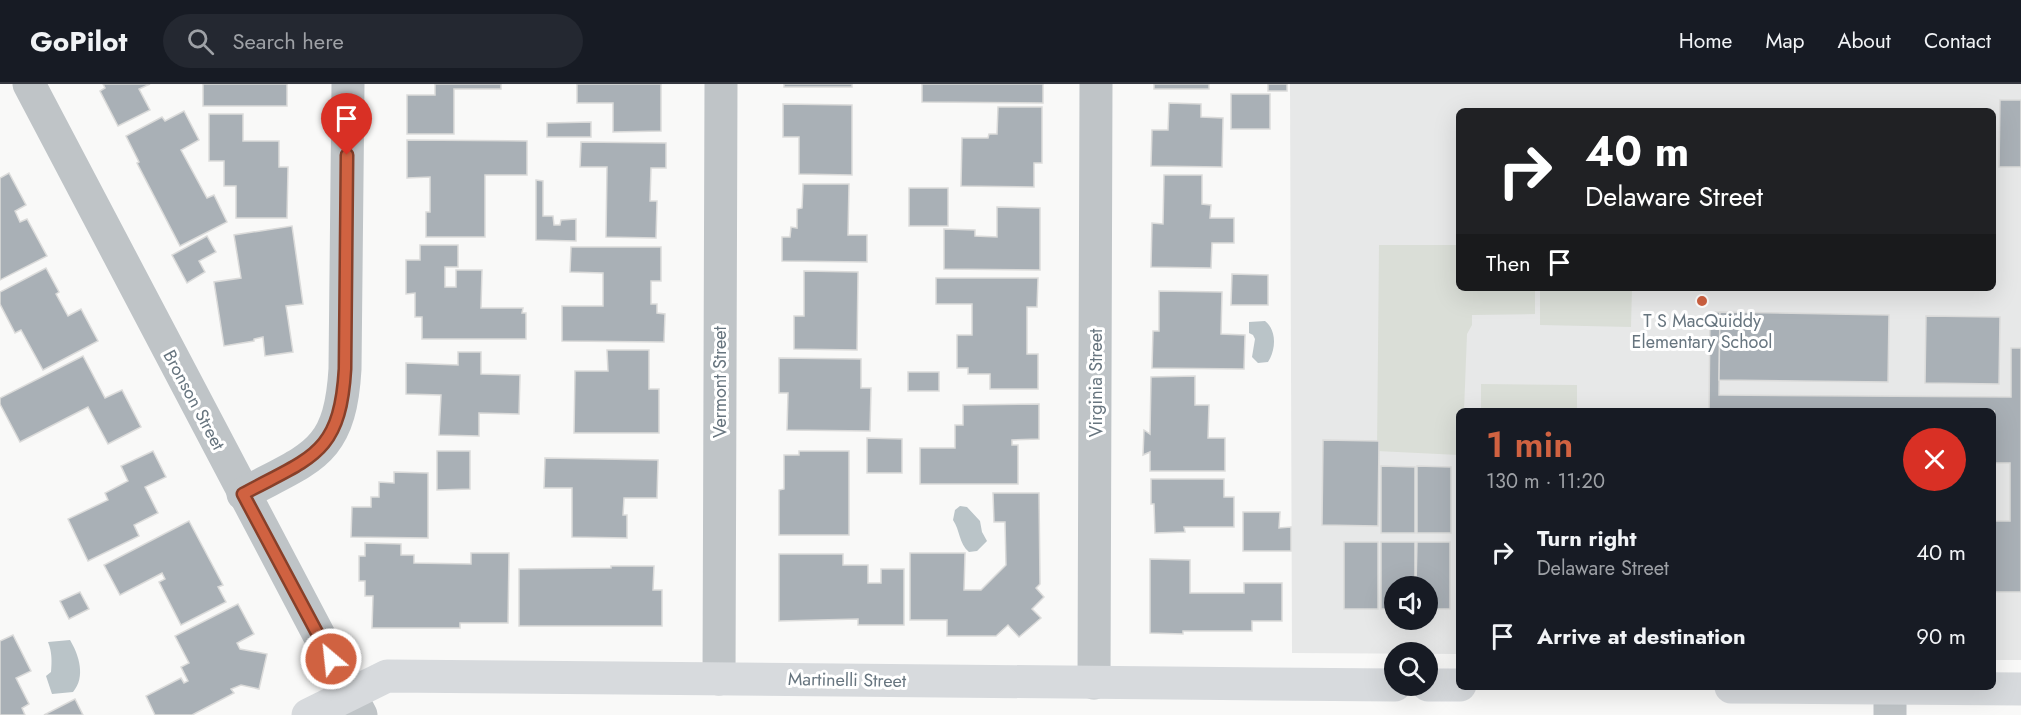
<!DOCTYPE html>
<meta charset="utf-8">
<style>
body{margin:0;font-family:Jost,sans-serif;background:#242831;color:#f1f3f6;height:100vh;display:flex;flex-direction:column;font-size:22px;white-space:nowrap}
*{box-sizing:border-box;margin:0}
p{font-size:20px;color:#9ea1a6}
.icon{flex:none;width:33px;height:33px;fill:none;stroke:currentColor;stroke-width:2;stroke-linecap:round;stroke-linejoin:round}
.map{position:relative;flex:1;overflow:hidden}
.drawer{position:absolute;left:1456px;top:324px;width:540px;height:282px;display:flex;flex-direction:column;background:#171b24;border-radius:9px;box-shadow:0 6px 24px #0002}
.drawer>*{flex:none}
.top-card{position:absolute;left:1456px;top:24px;width:540px;height:183px;border-radius:9px;box-shadow:0 6px 24px #0002;background:#202124;color:#fff;overflow:hidden}
.fabs{position:absolute;left:1384px;top:492px;display:grid;gap:12px}
.fabs a{display:grid;place-items:center;width:54px;height:54px;border-radius:50%;background:#171b24;box-shadow:0 6px 24px #0002;font-size:30px}
.pin{position:absolute;display:grid;place-items:center;width:51px;height:51px;color:#fff;margin:-62px -26px;border-radius:50% 50% 50% 0;rotate:-45deg;box-shadow:0 0 6px #0007}
.pin .icon{rotate:45deg}
.me{position:absolute;width:66px;margin:-33px;rotate:332deg;stroke-linejoin:round;filter:drop-shadow(0 0 4px #0008)}
.turn{display:flex;align-items:center;gap:21px;height:126px;padding:0 30px;font-size:27px}
.turn .icon{width:78px;height:78px;stroke-width:2.5}
.turn b{display:block;font-size:42px;line-height:51px}
.then{display:flex;align-items:center;height:57px;padding:0 30px;background:#0003;gap:12px;font-size:22px}
.round{display:grid;place-items:center;flex:none;width:63px;height:63px;border-radius:32px;background:#242831}
.summary{display:flex;align-items:center;justify-content:space-between;height:102px;padding:0 30px}
h1{font-size:36px;font-weight:600;line-height:45px;color:#d06241}
ul{padding:0;list-style:none}
li{display:flex;align-items:center;gap:18px;height:84px;padding:0 30px}
li div{flex:1}
li b{display:block;font-size:22px}
li em{font-style:normal}
header{display:flex;align-items:center;gap:36px;box-sizing:border-box;height:84px;padding:0 30px;background:#171b24;border-bottom:2px solid #363941}
header strong{font-size:28px}
nav{display:flex;gap:33px;margin-inline-start:auto;font-size:21px}
.search{width:420px;height:54px;background:#242831;display:flex;align-items:center;gap:15px;box-sizing:border-box;padding:0 21px;border-radius:33px;color:#9ea1a6;font-size:22px}
.map>svg:first-child{display:block}
.built{fill:#e7e8e8;fill-rule:evenodd}
.green{fill:#daded7}
.water{fill:#bac4c8}
.building{fill:#a9b0b6;stroke:#dbdbda;stroke-width:1.5}
.lines{fill:none;stroke-linecap:round;stroke-linejoin:round}
.street{stroke:#bfc4c7;stroke-width:33}
.secondary{stroke:#d7dadd;stroke-width:33}
.route-casing{stroke:#87402a;stroke-width:15}
.route{stroke:#d06241;stroke-width:10}
.poi-dot{fill:#d06241;stroke:#fff;stroke-width:2}
.labels{text-anchor:middle;stroke-width:6;stroke-linejoin:round;paint-order:stroke}
.poi-label{font-size:18px;fill:#67757f;stroke:#fff}
.street-label{font-size:18px;fill:#67757f;stroke:#fff}
</style>
<header>
<strong>GoPilot</strong>
<div class="search"><svg class="icon" aria-label="search" viewBox="0 0 24 24"><circle cx="10" cy="10" r="6"/><path d="M15 15l6 6"/></svg>Search here</div>
<nav><a>Home</a><a>Map</a><a>About</a><a>Contact</a></nav>
</header>
<div class="map">
<svg width="2021" height="631" viewBox="0 0 2021 631">
<rect width="100%" height="100%" fill="#f9f9f8"/>
<!-- built -->
<path class="built" d="M1290,0H2021V576H1994V327H1460L1459,570L1292,569ZM1460,27H1994V204H1460ZM1395,502H1428V536H1395Z"/>
<!-- green -->
<g class="green">
<path d="M1379,161H1459L1460,204H1535V230L1472,231V241L1467,250L1464,327H1460L1459,371L1377,367Z"/>
<path d="M1540,204H1632L1631,243L1540,241Z"/>
<path d="M1481,300L1577,301V327H1481Z"/>
</g>
<!-- water -->
<g class="water">
<path d="M1265,237C1277,246 1276,266 1268,278L1258,279L1252,273L1255,255L1253,251L1249,249V238Z"/>
<path d="M960,422L967,423L980,437L982,448L987,457L977,467L969,468C959,460 960,446 953,436L955,426Z"/>
<path d="M70,556C79,571 86,593 73,608L52,610L46,592L51,588C52,577 52,568 48,558Z"/>
</g>
<!-- building -->
<g class="building">
<path d="M103,0H150L139,5L150,26L118,42L100,7L105,4Z"/>
<rect x="203" y="0" width="84" height="22"/>
<path d="M435,0H501V5H454V50H407V11H435Z"/>
<path d="M577,0H661V47L613,48V19H577Z"/>
<rect x="784" y="0" width="68" height="3"/>
<path d="M922,0H1043V19L922,18Z"/>
<rect x="1154" y="0" width="55" height="5"/>
<rect x="1268" y="0" width="19" height="7"/>
<rect x="1231" y="10" width="39" height="35"/>
<path d="M2000,16H2021V83H1999Z"/>
<path d="M1169,19L1201,20V33L1223,34L1222,83L1151,82L1152,46H1168Z"/>
<path d="M783,20L852,21V91L799,90V53H783Z"/>
<path d="M998,23H1042V79H1034V103L961,102L962,54H988L989,50H997Z"/>
<path d="M184,27L199,56L181,66L207,114L214,111L227,138L180,162L137,79L139,78L126,52L162,33L165,37Z"/>
<path d="M209,30H243V57H279V83H288L287,134H236V102H224V77H209Z"/>
<path d="M591,38V53H547V39Z"/>
<path d="M407,56L527,57V91H485V153H426V128H430V93L407,94Z"/>
<path d="M581,58L666,59V84H651L650,117H657L656,154L606,153L607,83H580Z"/>
<path d="M9,89L26,121L15,127L20,138L27,135L47,172L0,196V94Z"/>
<path d="M1164,91H1202V120L1211,121L1210,134H1234V159H1212L1211,184L1151,183L1152,139L1163,140Z"/>
<path d="M536,96L543,97V132H553L554,141H560L561,136L576,135V157L536,156Z"/>
<path d="M803,100H849L848,151H867V178L782,177V153H790L791,143L797,144V125L802,124Z"/>
<rect x="909" y="104" width="39" height="38"/>
<path d="M997,123L1040,124V186L944,185V145L975,146V152L997,153Z"/>
<path d="M292,142L303,220L286,222L293,268L265,272L263,253L254,255V257L224,262L214,198L241,194L234,151Z"/>
<path d="M207,152L216,168L199,177L205,188L187,199L172,171Z"/>
<path d="M420,161H458V183H445V203H456V186H482L481,224H523L522,229H526V255H422V233H415V209L406,210V176H420Z"/>
<path d="M571,163H661V197H651V220H657V229L665,230L664,258L562,257V222H603V189L570,188Z"/>
<path d="M46,184L59,208L56,210L68,232L81,225L98,257L43,286L21,246L15,249L0,220V208Z"/>
<path d="M804,187L858,188L857,266L794,265V232H804Z"/>
<path d="M1232,190L1268,191V221H1231Z"/>
<path d="M936,194H1038L1037,223H1027V270H1038V305H990V290H968V284H957V251H972V220H936Z"/>
<path d="M1159,207L1222,208L1221,250L1245,251L1244,285L1152,284L1153,247H1159Z"/>
<path d="M1710,228H1720L1719,311L2011,313V264H2021V508H1994V437H2010V379H1994V327H1709Z"/>
<path d="M1720,228L1889,231L1888,298L1719,296Z"/>
<path d="M1926,232L2000,233L1999,300L1925,299Z"/>
<path d="M607,266H649V305H659V349H574L575,287H608Z"/>
<path d="M458,268H481V290L520,291L519,330L479,329V352L439,351L441,311L406,310V279L458,281Z"/>
<path d="M83,272L105,314L122,306L141,343L108,360L88,323L20,358L0,320V314Z"/>
<path d="M779,274L861,275V304H871L870,347L787,346L788,309H779Z"/>
<rect x="908" y="288" width="31" height="19"/>
<path d="M1195,292V321H1209L1208,354H1225V387H1150V368L1143,371L1144,346L1150,350L1151,293Z"/>
<path d="M1039,320V355L1012,356V361H1018V400H920V364H955V341H963V321Z"/>
<path d="M867,354L902,355V389H867Z"/>
<path d="M1323,356L1379,357L1378,442L1322,441Z"/>
<path d="M153,367L166,393L145,403L158,429L134,441L139,452L88,477L68,435L108,416L105,409L128,397L121,382Z"/>
<path d="M437,367H470V405L437,406Z"/>
<path d="M799,367H849V451H779V406L784,405V371H799Z"/>
<path d="M545,374L658,376L657,414H624L623,431H627V454L572,453V404H544Z"/>
<path d="M1381,382L1415,383V449H1381Z"/>
<path d="M1417,382L1451,383V449H1417Z"/>
<path d="M394,388L428,389V454L351,453L352,423H371V413H379V398L394,399Z"/>
<path d="M1151,395H1224V413H1234V443H1184L1185,448L1155,449L1154,420H1151Z"/>
<path d="M993,409H1039L1040,500L1036,504L1044,513L1032,525L1041,534L1019,553L1008,541L996,552H947V536H910V469H965L964,506H981L1006,481L1005,438H994Z"/>
<path d="M1243,428H1280L1279,444L1291,443V467H1243Z"/>
<path d="M189,437L223,501L218,503L226,518L181,541L159,498L165,495L162,489L120,511L104,481Z"/>
<rect x="1344" y="458" width="34" height="67"/>
<path d="M1381,458H1415V502H1395V525H1381Z"/>
<path d="M1417,458H1450V525H1428V502H1416Z"/>
<path d="M365,459L401,460V471H414V479L471,480V469H509L508,539H460V544H372L373,512H365V497H359V472H365Z"/>
<path d="M779,470H843V481H868V499H881V485H904V541H858V535L779,537Z"/>
<path d="M1150,475L1190,476V509H1244V499H1282V537H1252V547H1183V550L1150,549Z"/>
<path d="M611,482H654L653,506H662V542H519V485L611,484Z"/>
<path d="M80,508L89,525L69,535L60,517Z"/>
<path d="M238,520L254,550L237,559L240,565L267,570L259,605L241,601L231,605L234,609L192,631H155L146,612L181,594L184,599L188,597L181,583L189,579L175,552Z"/>
<path d="M13,551L31,587L16,594L29,620L22,624L25,631H0V557Z"/>
<path d="M75,615L83,631H44Z"/>
</g>
<g class="lines">
<!-- street -->
<g class="street">
<path d="M29,0L361,631"/>
<path d="M243,410C311,373 340,371 345,285L348,0"/>
<path d="M719,595L721,0"/>
<path d="M1094,599L1096,0"/>
<path d="M1890,631V604"/>
</g>
<!-- secondary -->
<g class="secondary">
<path d="M1428,601H1460"/>
<path d="M1731,603L2021,605"/>
<path d="M308,631L387,592L1395,601"/>
</g>
</g>
<g class="lines">
<defs>
<path id="route" d="M331,575L243,410C311,373 340,371 345,285L347,71"/>
</defs>
<!-- route casing -->
<use href="#route" class="route-casing"/>
<!-- route -->
<use href="#route" class="route"/>
</g>
<!-- markers -->
<circle class="poi-dot" cx="1702" cy="217" r="6"/>
<g class="labels">
<!-- poi labels -->
<g class="poi-label">
<text x="1702" y="243">T S MacQuiddy<tspan x="1702" dy="21">Elementary School</tspan></text>
</g>
<!-- street labels -->
<g class="street-label">
<text transform="translate(720 298) rotate(-90)" y="6">Vermont Street</text>
<text transform="translate(1096 299) rotate(-90)" y="6">Virginia Street</text>
<text transform="translate(194 316) rotate(62)" y="6">Bronson Street</text>
<text transform="translate(847 596) rotate(1)" y="6">Martinelli Street</text>
</g>
</g>
</svg>
<div class="fabs">
<a><svg class="icon" aria-label="sound" viewBox="0 0 24 24"><path d="M4 9h4l5-4v14l-5-4H4zM17 9q2 3 0 6"/></svg></a>
<a><svg class="icon" aria-label="search" viewBox="0 0 24 24"><circle cx="10" cy="10" r="6"/><path d="M15 15l6 6"/></svg></a>
</div>
<div class="pin" style="left:347px;top:71px;background:#d93025"><svg class="icon" aria-label="arrive" viewBox="0 0 24 24"><path d="M6 21V4h12l-3 4 3 4H6"/></svg></div>
<svg class="me" style="left:331px;top:575px" viewBox="-20 -20 40 40"><circle r="17" fill="#d06241" stroke="#fff" stroke-width="3"/><path d="M0-11L8 9 0 5-8 9z" fill="#fff"/></svg>
<div class="top-card">
<div class="turn"><svg class="icon" aria-label="right" viewBox="0 0 24 24"><path d="M7 20v-9h11M14 6l5 5-5 5"/></svg><div><b>40 m</b>Delaware Street</div></div>
<div class="then">Then<svg class="icon" aria-label="arrive" viewBox="0 0 24 24"><path d="M6 21V4h12l-3 4 3 4H6"/></svg></div>
</div>
<section class="drawer">
<div class="summary"><div><h1>1 min</h1><p>130 m · 11:20</p></div><a class="round" style="background:#d93025;color:#fff"><svg class="icon" aria-label="close" viewBox="0 0 24 24"><path d="M6 6l12 12M18 6L6 18"/></svg></a></div>
<ul>
<li><svg class="icon" aria-label="right" viewBox="0 0 24 24"><path d="M7 20v-9h11M14 6l5 5-5 5"/></svg><div><b>Turn right</b><p>Delaware Street</p></div><em>40 m</em></li>
<li><svg class="icon" aria-label="arrive" viewBox="0 0 24 24"><path d="M6 21V4h12l-3 4 3 4H6"/></svg><div><b>Arrive at destination</b></div><em>90 m</em></li>
</ul>
</section>
</div>
